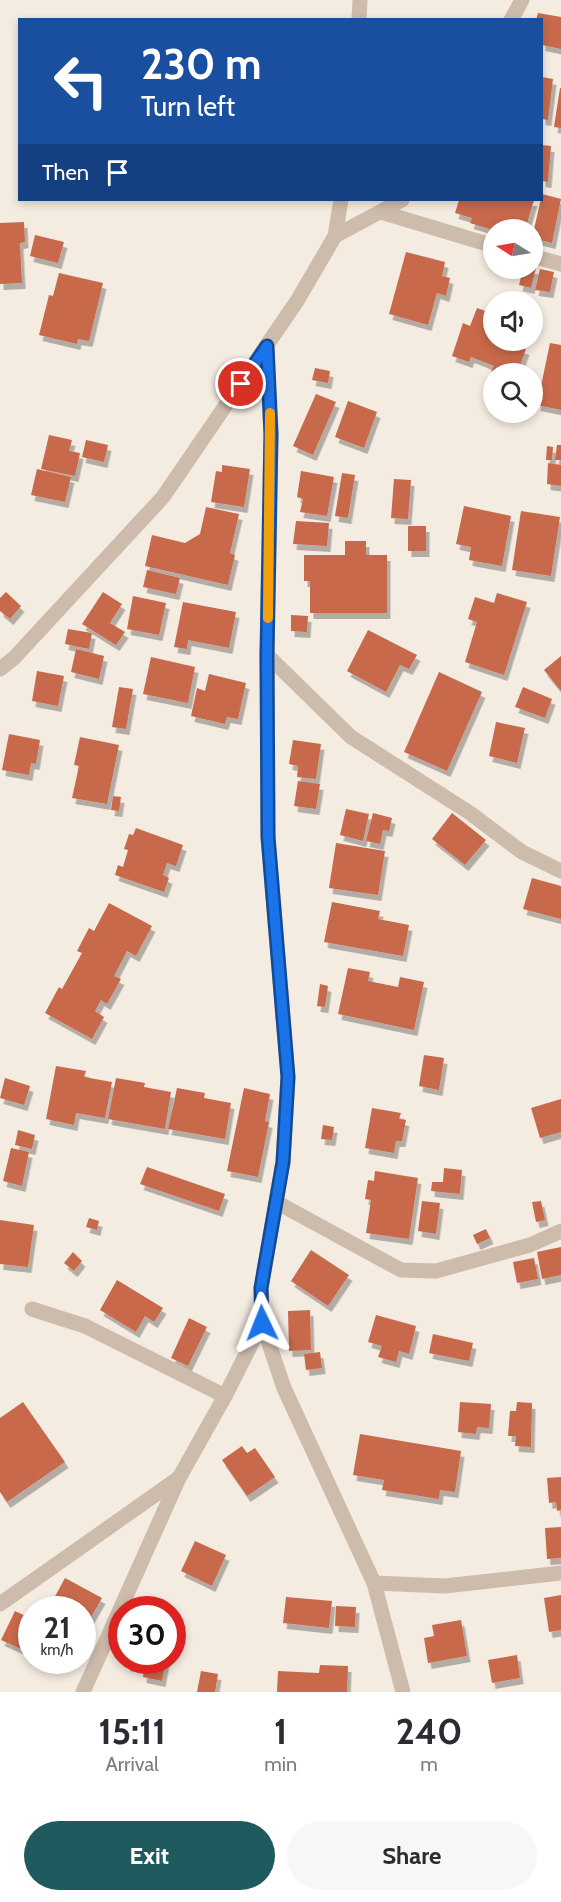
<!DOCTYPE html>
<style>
body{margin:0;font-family:Cabin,sans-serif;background:#f7f7f7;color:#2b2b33;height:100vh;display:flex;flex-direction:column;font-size:22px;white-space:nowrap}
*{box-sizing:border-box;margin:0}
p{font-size:20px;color:#7c7c81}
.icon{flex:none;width:33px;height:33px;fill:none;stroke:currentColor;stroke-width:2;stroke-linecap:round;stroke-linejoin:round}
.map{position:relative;height:1692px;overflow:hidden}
.panel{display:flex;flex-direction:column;background:#fff;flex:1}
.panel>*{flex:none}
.top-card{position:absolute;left:18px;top:18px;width:525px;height:183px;border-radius:0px;box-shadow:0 3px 9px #0003;background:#1a4fa0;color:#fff;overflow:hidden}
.needle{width:39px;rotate:281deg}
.controls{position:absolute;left:483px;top:219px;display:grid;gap:12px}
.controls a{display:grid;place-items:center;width:60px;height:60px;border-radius:50%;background:#fff;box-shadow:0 3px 9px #0003;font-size:30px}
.speed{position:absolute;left:18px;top:1596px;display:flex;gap:12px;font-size:30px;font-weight:700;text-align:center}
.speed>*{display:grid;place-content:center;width:78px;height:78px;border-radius:50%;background:#fff;box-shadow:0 3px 9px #0003;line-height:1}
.speed small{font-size:15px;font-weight:400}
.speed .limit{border:9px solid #d22;background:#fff;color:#111}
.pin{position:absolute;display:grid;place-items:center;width:51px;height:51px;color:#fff;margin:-26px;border:3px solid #fff;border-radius:50%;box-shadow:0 2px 6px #0007}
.me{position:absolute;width:66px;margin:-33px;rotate:358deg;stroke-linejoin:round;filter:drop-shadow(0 0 4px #0008)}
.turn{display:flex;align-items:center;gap:21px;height:126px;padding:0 24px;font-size:27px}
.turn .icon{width:78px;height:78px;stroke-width:2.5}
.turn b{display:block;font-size:42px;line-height:51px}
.then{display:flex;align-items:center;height:57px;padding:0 24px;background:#0003;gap:12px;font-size:22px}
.eta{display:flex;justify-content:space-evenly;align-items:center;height:102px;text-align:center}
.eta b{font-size:36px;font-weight:700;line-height:42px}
.primary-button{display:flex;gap:12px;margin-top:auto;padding:12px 24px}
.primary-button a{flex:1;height:69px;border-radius:36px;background:#1f5a5e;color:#fff;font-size:24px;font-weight:700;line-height:69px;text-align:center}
.primary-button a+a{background:#f7f7f7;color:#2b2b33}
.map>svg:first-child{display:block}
.building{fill:#c8694b;filter:url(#shadow)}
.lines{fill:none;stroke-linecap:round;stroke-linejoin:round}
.minor{stroke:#cdbbac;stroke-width:15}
.route-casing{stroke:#114b97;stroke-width:15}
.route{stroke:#1a73e8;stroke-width:10}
.slow{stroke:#f59e0b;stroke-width:10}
</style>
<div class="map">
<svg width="561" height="1692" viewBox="0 0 561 1692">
<defs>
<filter id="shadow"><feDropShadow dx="3.5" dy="6" stdDeviation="0" flood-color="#0004"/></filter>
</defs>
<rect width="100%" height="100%" fill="#f4ebe1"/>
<!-- building -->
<g class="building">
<path d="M538,13L561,17V49L542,45V20H536Z"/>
<path d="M542,77L553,79L548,120L542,119Z"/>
<path d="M560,88H561V128L554,127Z"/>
<path d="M542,145L551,146L548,182L542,181Z"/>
<path d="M542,194L561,199L552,243L532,238Z"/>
<path d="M459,200H534L525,230H511L494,225L493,230L470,223L472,218L455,213Z"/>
<path d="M24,222L25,242L20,243L22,283L0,284V223Z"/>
<path d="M35,235L64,242L58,263L30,256Z"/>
<path d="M406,252L445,262L442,276L450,278L446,296L437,293L428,325L389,314Z"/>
<path d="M523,268H536L531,288L519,285Z"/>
<path d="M540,269L554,272L550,292L535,290Z"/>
<path d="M59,273L103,283L89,341L78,339L77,344L39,335L49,295L53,296Z"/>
<path d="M477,308L494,314V340H519L517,346L526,349L517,374H497L491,371L494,366L471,357L469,362L452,356L463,323L470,326Z"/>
<path d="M550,343L561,345V410L537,405Z"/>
<path d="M315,368L330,371L328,383L312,380Z"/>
<path d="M316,394L336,402L313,455L293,446Z"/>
<path d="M348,401L377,412L364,448L335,437Z"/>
<path d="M49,435L72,440L69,451L80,453L75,476L41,469Z"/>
<path d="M86,440L108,445L104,462L82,457Z"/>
<path d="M557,445H561V460H555Z"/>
<path d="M547,446L553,447L552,460H546Z"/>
<path d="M548,463L561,465V486L547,484Z"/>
<path d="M222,465L250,469L244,507L211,502L216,471L222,472Z"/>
<path d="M37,469L71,477L65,502L31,495Z"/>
<path d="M301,471L334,477L327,516L300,512L303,499L297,497Z"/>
<path d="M342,473L355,475L348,518L335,516Z"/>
<path d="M394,479L411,480L408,519L391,518Z"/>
<path d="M464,506L511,516L502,566L469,560L471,547L456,544Z"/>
<path d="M206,507L239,514L230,553L235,555L228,585L145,566L152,535L185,543L200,534Z"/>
<path d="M521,511L560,517L551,576L512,570Z"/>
<path d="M296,521L329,523L327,546L293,544Z"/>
<rect x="408" y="526" width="18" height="25"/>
<path d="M345,541H366V555H387V613H310V581H304V555H345Z"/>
<path d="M147,570L180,578L176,594L143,587Z"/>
<path d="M6,592L21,606L10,619L0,611V598Z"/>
<path d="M103,592L122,604L110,623L125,632L116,645L82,624Z"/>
<path d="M497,593L527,602L504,675L465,662L477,622L468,619L475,597L494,603Z"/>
<path d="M133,596L166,603L159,635L127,629Z"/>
<path d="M183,602L236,612L229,648L188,640L187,649L174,647Z"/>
<path d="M291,615L308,616L307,632L291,631Z"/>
<path d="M68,629L92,633L89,649L65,644Z"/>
<path d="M368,630L417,655L409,669L400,665L386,692L347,671Z"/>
<path d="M76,649L104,656L99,679L71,672Z"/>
<path d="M561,656V691L544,670Z"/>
<path d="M151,657L195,667L188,703L143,694Z"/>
<path d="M37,671L64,676L58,706L32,701Z"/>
<path d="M439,672L482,692L447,771L404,752Z"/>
<path d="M209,674L246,683L238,719L227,717L225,724L191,716L197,688L205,691Z"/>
<path d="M119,687L133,689L126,729L112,727Z"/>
<path d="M523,687L552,699L545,718L515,707Z"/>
<path d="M496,722L525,728L517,763L489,756Z"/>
<path d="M9,734L40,740L36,764L31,763L29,775L2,770Z"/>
<path d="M80,737L119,745L107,804L72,798L79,766L74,765Z"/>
<path d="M293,740L321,744L316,779L297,777L298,766L289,764Z"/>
<path d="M298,781L320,784L316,809L294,806Z"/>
<path d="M113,796L121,797L119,811L111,810Z"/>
<path d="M346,809L369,814L363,841L340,835Z"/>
<path d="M373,813L392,818L389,831L383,830L380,844L366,841Z"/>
<path d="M452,813L486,840L465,865L432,839Z"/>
<path d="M136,828L183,845L176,866L167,863L163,875L169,878L164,892L115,875L118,865L123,867L128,850L124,849L129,834L133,835Z"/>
<path d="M336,843L385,851L378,895L329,888Z"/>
<path d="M532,878L561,886V919L523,909Z"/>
<path d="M332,902L380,911L378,919L409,925L403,956L324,942Z"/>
<path d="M109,903L152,926L136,956L127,951L114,976L121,979L107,1004L101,1000L95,1011L104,1017L92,1039L45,1013L59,987L62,989L82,953L77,951L89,928L94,931Z"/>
<path d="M348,968L370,972L368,981L398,987L400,977L424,982L414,1030L338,1014Z"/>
<path d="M320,984L328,986L325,1007L317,1006Z"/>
<path d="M424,1055L444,1058L439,1090L419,1086Z"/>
<path d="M56,1066L86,1071L84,1077L112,1082L105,1118L76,1113L74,1125L46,1119Z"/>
<path d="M5,1078L30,1086L24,1105L0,1098Z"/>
<path d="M116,1078L145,1083L144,1087L171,1092L165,1129L108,1119Z"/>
<path d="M177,1088L205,1093L204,1098L231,1103L225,1139L168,1129Z"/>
<path d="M244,1088L270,1094L265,1121L269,1122L258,1177L227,1171Z"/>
<path d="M561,1099V1132L540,1138L531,1108Z"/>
<path d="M372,1108L401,1113L399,1119L406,1120L402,1141H396L394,1153L365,1148Z"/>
<path d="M323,1125L334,1127L332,1140L321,1139Z"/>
<path d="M18,1130L35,1135L32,1149L15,1145Z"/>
<path d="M11,1148L29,1152L22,1186L3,1181Z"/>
<path d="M147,1167L225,1194L219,1211L140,1184Z"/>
<path d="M444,1168L462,1170L460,1194L431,1191L432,1182H443Z"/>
<path d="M375,1171L418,1178L409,1239L366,1233L371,1200L365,1199L368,1180L374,1181Z"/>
<path d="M422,1201L440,1203L436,1234L418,1231Z"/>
<path d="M541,1201L545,1220L536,1222L532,1202Z"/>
<path d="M89,1218L99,1221L97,1230L86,1227Z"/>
<path d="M0,1220L34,1225L28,1267L0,1264Z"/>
<path d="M486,1229L490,1238L477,1244L473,1235Z"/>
<path d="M561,1247V1275L542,1279L537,1252Z"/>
<path d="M311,1250L349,1275L328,1306L291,1281Z"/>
<path d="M73,1252L82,1261L74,1271L64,1263Z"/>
<path d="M534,1258L538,1279L517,1283L513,1262Z"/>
<path d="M117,1280L163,1308L154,1322L145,1316L136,1332L100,1310Z"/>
<path d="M310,1310L311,1350L289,1351L288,1311Z"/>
<path d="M376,1315L416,1326L409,1354L399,1351L396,1362L378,1357L382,1346L368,1342Z"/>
<path d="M189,1318L207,1327L188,1366L171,1358Z"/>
<path d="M433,1334L473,1343L469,1361L429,1353Z"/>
<path d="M320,1352L322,1368L306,1370L304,1354Z"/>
<path d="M23,1402L65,1462L7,1502L0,1492V1418Z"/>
<path d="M460,1402L491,1404L489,1428L477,1427L476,1434L458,1432Z"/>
<path d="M517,1402L532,1403L531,1447L515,1446L516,1436H508L510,1411H516Z"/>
<path d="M360,1434L461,1451L455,1492L440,1490L439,1499L382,1490L384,1480L353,1475Z"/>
<path d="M242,1446L247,1453L255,1448L275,1477L247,1496L222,1460Z"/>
<path d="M561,1477V1510L557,1511L556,1502L549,1503L547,1478Z"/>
<path d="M561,1527V1558L547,1559L545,1528Z"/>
<path d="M195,1541L226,1555L212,1586L181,1571Z"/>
<path d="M65,1578L102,1598L90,1619L82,1615V1610H71L53,1600Z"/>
<path d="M561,1595V1630L549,1632L544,1598Z"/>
<path d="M286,1597L332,1601L329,1628L283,1623Z"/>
<path d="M336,1606L356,1607L355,1627L335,1626Z"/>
<path d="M15,1611L32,1619V1654L1,1640Z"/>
<path d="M461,1620L467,1656L428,1663L424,1638L434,1636L432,1625Z"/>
<path d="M517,1655L520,1678L492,1683L488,1660Z"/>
<path d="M128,1660H166L162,1681L143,1677L144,1669L127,1665Z"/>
<path d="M320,1665L348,1666L347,1692H277L278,1671L319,1673Z"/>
<path d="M201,1671L218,1674L215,1692H197Z"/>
</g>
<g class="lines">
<!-- minor -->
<g class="minor">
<path d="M359,20L360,0"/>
<path d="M511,20L522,0"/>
<path d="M381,212L494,246"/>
<path d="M335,236L402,200"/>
<path d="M532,256L561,264"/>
<path d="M266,346L271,434L267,655L268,837L288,1077L283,1162L261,1288L262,1323L284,1388L374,1583L403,1692"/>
<path d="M267,655L351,737L470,813L522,852L561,871"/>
<path d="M0,669L14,658L163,497L297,301L335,236L341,200"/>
<path d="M276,1202L401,1270L436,1271L530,1245L561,1231"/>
<path d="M32,1309L85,1326L225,1396"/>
<path d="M374,1583L445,1586L561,1573"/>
<path d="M0,1604L179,1478"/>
<path d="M83,1692L179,1478L225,1396L262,1323"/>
</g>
</g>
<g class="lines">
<defs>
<path id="route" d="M241,384L267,346L271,434L267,655L268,837L288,1077L283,1162L261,1288L262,1323"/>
</defs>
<!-- route casing -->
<use href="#route" class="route-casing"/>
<!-- route -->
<use href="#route" class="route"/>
<!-- slow -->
<path class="slow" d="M268,618L270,413"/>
</g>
</svg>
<div class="controls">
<a><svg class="needle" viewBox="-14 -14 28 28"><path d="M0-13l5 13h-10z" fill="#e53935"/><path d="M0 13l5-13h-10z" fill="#7c7c81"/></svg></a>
<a><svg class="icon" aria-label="sound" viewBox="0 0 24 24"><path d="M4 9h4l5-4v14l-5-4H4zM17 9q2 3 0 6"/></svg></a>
<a><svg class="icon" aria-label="search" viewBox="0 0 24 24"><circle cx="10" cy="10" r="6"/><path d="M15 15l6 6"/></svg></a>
</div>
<div class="speed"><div>21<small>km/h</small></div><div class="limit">30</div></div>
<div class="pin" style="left:241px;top:384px;background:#d93025"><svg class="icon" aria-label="arrive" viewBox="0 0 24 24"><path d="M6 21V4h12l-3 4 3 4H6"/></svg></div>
<svg class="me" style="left:262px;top:1323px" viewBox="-20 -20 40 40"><path d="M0-17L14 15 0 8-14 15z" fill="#1a73e8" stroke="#fff" stroke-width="4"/></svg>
<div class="top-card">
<div class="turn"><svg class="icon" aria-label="left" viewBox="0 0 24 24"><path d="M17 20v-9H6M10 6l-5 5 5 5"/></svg><div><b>230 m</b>Turn left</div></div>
<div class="then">Then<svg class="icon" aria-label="arrive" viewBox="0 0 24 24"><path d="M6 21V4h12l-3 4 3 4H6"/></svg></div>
</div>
</div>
<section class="panel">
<div class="eta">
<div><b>15:11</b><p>Arrival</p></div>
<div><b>1</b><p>min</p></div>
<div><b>240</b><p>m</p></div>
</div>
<div class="primary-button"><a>Exit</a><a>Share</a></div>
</section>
